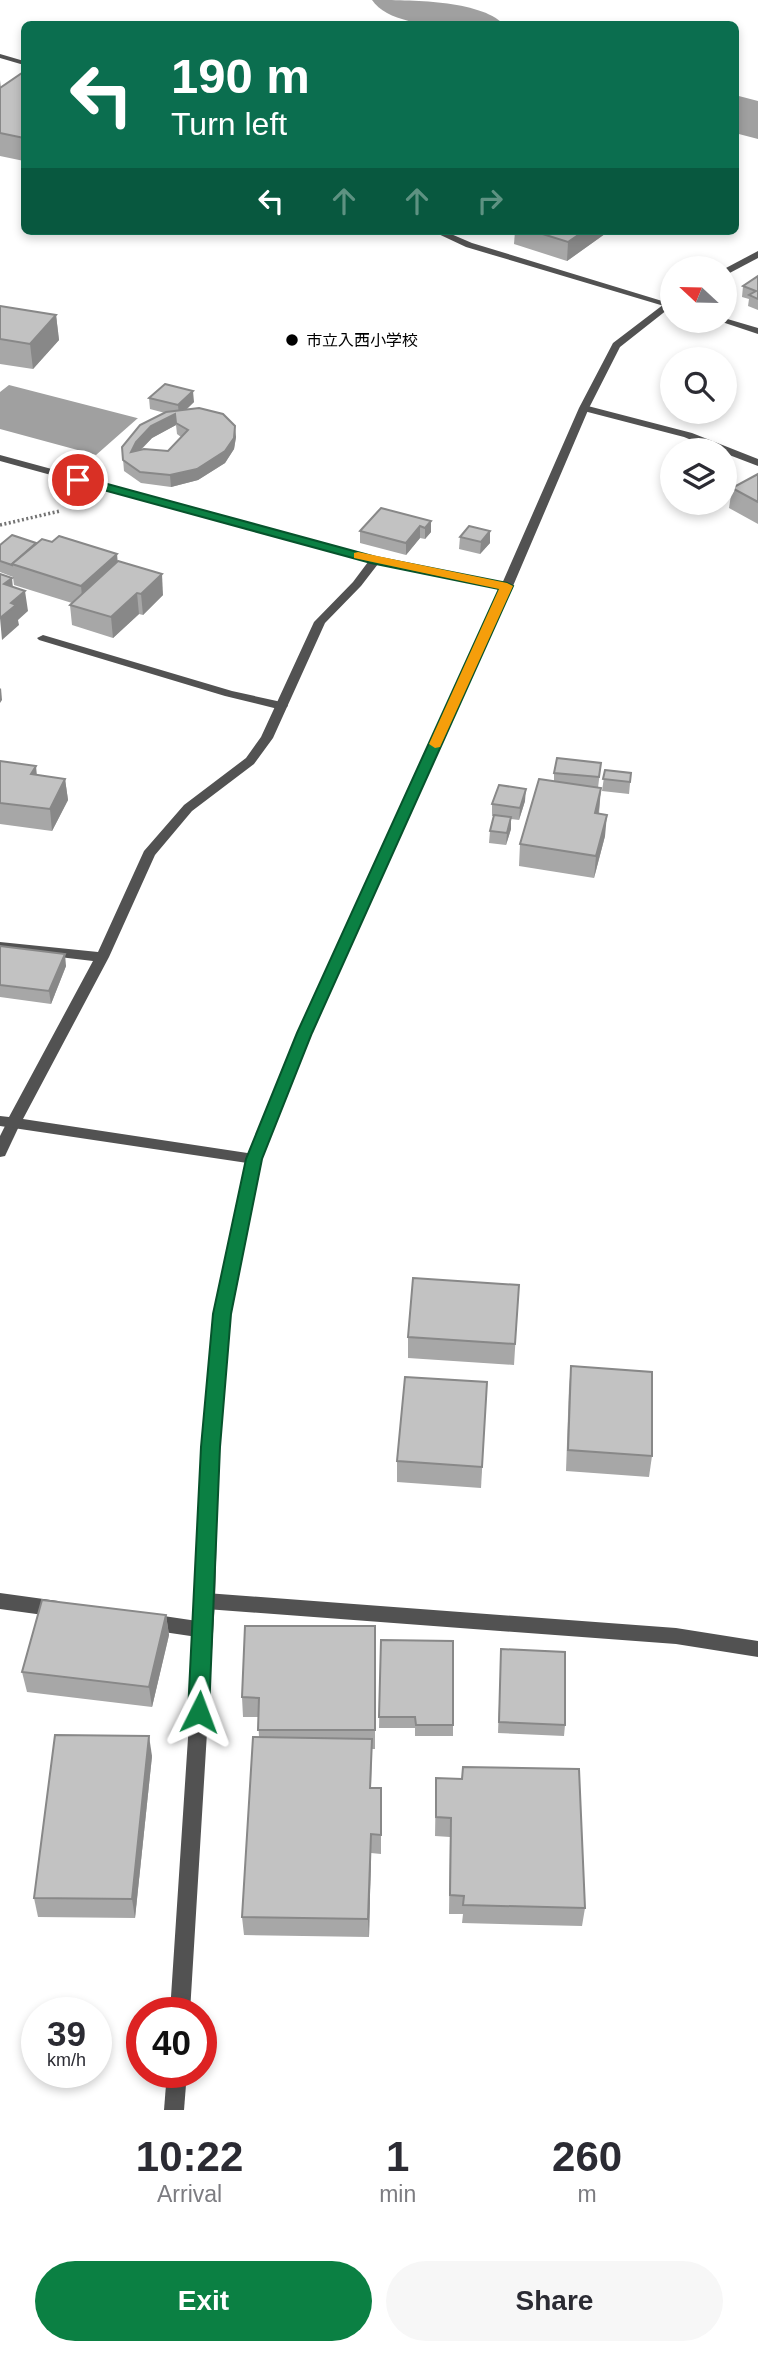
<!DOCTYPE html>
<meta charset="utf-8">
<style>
body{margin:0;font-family:Helvetica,"Noto Sans JP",sans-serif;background:#f7f7f7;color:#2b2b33;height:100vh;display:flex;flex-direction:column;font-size:26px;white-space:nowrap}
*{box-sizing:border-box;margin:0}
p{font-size:23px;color:#7c7c81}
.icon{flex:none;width:38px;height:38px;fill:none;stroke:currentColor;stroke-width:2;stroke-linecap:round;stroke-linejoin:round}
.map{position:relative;height:2110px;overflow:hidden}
.drawer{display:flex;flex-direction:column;background:#fff;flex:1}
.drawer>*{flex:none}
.top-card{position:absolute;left:21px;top:21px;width:718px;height:214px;border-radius:10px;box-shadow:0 4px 10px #0003;background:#0b6e4f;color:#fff;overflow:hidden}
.needle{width:46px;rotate:292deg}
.fabs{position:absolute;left:660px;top:256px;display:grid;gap:14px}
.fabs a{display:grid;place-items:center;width:77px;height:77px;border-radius:50%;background:#fff;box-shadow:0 4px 10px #0003;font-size:35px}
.speed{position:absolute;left:21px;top:1997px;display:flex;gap:14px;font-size:35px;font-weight:700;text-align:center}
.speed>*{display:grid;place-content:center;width:91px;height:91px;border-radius:50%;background:#fff;box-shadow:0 4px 10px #0003;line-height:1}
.speed small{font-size:18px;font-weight:400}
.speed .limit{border:10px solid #d22;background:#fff;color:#111}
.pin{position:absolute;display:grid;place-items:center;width:60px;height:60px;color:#fff;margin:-30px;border:4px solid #fff;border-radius:50%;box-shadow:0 2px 7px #0007}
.me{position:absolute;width:77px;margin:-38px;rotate:3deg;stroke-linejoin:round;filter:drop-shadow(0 0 5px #0008)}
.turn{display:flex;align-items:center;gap:24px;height:147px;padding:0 35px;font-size:32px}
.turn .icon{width:91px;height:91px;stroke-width:2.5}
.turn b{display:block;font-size:49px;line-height:60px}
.lanes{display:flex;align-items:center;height:66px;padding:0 35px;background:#0003;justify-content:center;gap:35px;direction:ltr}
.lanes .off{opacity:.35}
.eta{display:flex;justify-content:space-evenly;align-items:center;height:119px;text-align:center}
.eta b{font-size:42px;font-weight:700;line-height:49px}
.action{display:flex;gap:14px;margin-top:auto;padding:14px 35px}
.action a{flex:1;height:80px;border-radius:42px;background:#0b8043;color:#fff;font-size:28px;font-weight:700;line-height:80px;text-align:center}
.action a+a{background:#f7f7f7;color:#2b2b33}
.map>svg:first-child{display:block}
.water{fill:#a0a0a0}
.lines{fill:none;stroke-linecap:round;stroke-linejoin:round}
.river{fill:#a0a0a0;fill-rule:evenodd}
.path{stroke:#747474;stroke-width:3.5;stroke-dasharray:2 2.5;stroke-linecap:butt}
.service{fill:#525252;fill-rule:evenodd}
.minor{fill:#525252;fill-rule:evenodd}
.tertiary{fill:#525252;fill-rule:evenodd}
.wall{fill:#a7a7a7;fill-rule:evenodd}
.shaded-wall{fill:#888}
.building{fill:#c2c2c2;stroke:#888;stroke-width:2;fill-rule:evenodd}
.route{fill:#0b8043;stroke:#07532c;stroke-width:2}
.slow{fill:#f59e0b}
.poi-dot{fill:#000;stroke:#fff;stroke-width:2.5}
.labels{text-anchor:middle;stroke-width:5;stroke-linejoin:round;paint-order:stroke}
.far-poi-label{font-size:16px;fill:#000;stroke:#fff;text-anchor:start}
</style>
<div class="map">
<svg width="758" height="2110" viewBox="0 0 758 2110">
<rect width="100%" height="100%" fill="#fff"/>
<!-- water -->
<path class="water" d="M9,385L137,418H138L96,455L0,429V392Z"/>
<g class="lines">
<!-- river -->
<g class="river">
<path d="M372,0C409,0 480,0 503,24C468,27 393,31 372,0Z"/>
<path d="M735,95L758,101V139L735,133Z"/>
</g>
<!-- path -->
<path class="path" d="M0,525L60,511"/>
<!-- service -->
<g class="service">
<path d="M43,635L232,691L286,703L288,706L282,710L225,696L39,640L37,638Z"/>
<path d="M14,1117L19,1118L21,1122L5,1156L0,1157V1136L9,1118Z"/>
<path d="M0,1593L58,1601L64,1604L67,1609L64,1614L58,1617L0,1609Z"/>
<path d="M150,1614L204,1622L210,1624L213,1630L210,1636L204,1638L150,1630L144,1627L141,1622L144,1617Z"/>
</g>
<!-- minor -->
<g class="minor">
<path d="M0,54L24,61V65L0,58Z"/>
<path d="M432,231H444L472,243L672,304L664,306L466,247Z"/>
<path d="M584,405L692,433L758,459V466L724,453V450H716L684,437L580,410V406Z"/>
<path d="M0,455L376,557L507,583L513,586L507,589L378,564L361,586L325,623L273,738L254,764L192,811L155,855L109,957L23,1119L254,1154L259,1155L261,1159L259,1163L254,1164L0,1126V1116L9,1117L93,961L0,950V942L98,952L144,851L184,805L246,758L261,737L314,622L353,582L368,562L0,461Z"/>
<path d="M206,1593L676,1628L758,1641V1657L676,1644L206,1609L200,1606L197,1601L200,1596Z"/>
</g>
<!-- tertiary -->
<g class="tertiary">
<path d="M758,251V258L724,276V269Z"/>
<path d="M672,298V306L620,347L589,408L513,586L312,1033L261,1159L230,1314L219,1447L215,1601L190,2012H170L197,1601L203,1447L214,1314L247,1159L298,1033L501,586L579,408L613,343Z"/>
<path d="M724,318L758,328V334L716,320H724Z"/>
<path d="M167,2072H187L184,2110H164Z"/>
</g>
</g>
<!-- wall -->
<g class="wall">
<path d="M24,74V161L0,156V80L1,87Z"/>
<path d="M515,231H609L567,261L514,244Z"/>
<path d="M758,276V310L748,306L749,299L742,297L743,286Z"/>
<path d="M0,306L56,315L59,340L33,369L0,364Z"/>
<path d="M149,398L194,402L186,410L236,437L234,449L225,463L198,480L171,487L141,483L124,471L122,447L165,413L150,409ZM176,425L177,434L181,437L168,451L141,450L152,438Z"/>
<path d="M758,474V524L729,508L732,488Z"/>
<path d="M431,521V532L425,539L420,538L406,555L360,543V531Z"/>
<path d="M490,531V543L480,554L459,549L460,537Z"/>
<path d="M36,543L118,561L163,595L143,615L139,614L113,638L72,625L70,605L72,603L14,585L13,577L0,572V545Z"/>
<path d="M0,761L37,775L65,779L68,800L52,831L0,824Z"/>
<path d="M601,763L598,788H601L599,814L605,836L594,878L519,866L520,844L554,781V773Z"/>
<path d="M605,770L631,773L629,794L602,791Z"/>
<path d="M525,801L519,820L511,819V829L506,845L489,843L490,831L494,816H492V804Z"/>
<path d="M0,946L66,966L51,1004L0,997Z"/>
<path d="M519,1285L514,1365L408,1358V1337Z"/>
<path d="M571,1366L652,1456L649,1477L566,1471L569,1387Z"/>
<path d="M487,1382L481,1488L397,1482V1461Z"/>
<path d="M166,1615L169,1635L152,1707L27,1692L22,1672Z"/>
<path d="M375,1626V1749H372L371,1788H381V1854L371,1853L369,1937L244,1935L242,1917L259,1737L258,1717H243L242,1697Z"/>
<path d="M381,1640L453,1725V1736H415V1728H379Z"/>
<path d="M501,1649L565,1725L564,1736L498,1733Z"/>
<path d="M152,1756L135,1918L38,1917L34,1898Z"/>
<path d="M436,1778L585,1908L582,1926L462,1923L463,1914H449L450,1837L435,1836Z"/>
</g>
<!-- shaded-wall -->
<g class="shaded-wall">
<path d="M584,231H609L567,261L568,242Z"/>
<path d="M56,315L59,340L33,369L30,344Z"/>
<path d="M193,391L194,402L179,416L178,405Z"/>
<path d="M175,414L176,425L152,438L137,453L131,452L136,442L151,426Z"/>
<path d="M235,426L236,437L234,449L225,463L198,480L171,487L170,475Z"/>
<path d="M431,521V532L425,539V528Z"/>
<path d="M420,526V538L406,555V543Z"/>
<path d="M490,531V543L480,554L481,542Z"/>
<path d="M117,554L119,575L83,607L81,586Z"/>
<path d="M162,574L163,595L143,615L141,594Z"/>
<path d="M12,578L14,599L4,584Z"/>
<path d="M25,591L28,611L18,620L19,625L2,640L0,618L11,603Z"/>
<path d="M137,593L139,614L113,638L111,617Z"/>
<path d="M1,688L2,700L0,703V689Z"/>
<path d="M36,766L38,787L31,774Z"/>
<path d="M65,779L68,800L52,831L50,809Z"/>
<path d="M601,788L599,809L594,835L595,813Z"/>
<path d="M526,789L525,801L519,820L520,808Z"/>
<path d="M607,815L605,836L594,878L596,856Z"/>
<path d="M511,817V829L506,845L507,833Z"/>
<path d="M65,954L66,966L51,1004L49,991Z"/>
<path d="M166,1615L169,1635L152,1707L149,1687Z"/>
<path d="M149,1736L152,1756L135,1918L132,1899Z"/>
<path d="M371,1834V1853L369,1937L368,1919Z"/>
</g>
<!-- building -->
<g class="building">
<path d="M22,73L24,74V138L0,133V88Z"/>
<path d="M533,231H584L568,242Z"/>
<path d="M758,276V299L749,295L756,291L743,286Z"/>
<path d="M0,306L56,315L30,344L0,339Z"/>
<path d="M165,384L193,391L178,405L149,398Z"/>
<path d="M199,408L223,414L235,426L234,438L225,451L197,469L170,475L140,472L123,460L122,447L140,425L166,412ZM175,414L176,423L188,430L168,451L144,449L131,452L136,442L151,426Z"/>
<path d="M758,474V502L732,488Z"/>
<path d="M381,508L431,521L425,528L420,526L406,543L360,531Z"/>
<path d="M469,526L490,531L481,542L460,537Z"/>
<path d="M12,535L36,543L12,564V565L0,561V545Z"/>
<path d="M59,536L117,554L81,586L12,564L42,539L52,542Z"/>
<path d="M118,561L162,574L141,594L137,593L111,617L70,605Z"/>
<path d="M0,574L12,578L4,584L25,591L11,603L16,605L0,618Z"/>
<path d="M557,758L601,763L599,777L554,773Z"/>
<path d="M0,761L36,766L31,774L65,779L50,809L0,803Z"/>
<path d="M605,770L631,773L630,782L603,779Z"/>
<path d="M539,779L601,788L595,813L607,815L596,856L520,844Z"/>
<path d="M499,785L526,789L520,808L492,804Z"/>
<path d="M494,815L511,817L507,833L490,831Z"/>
<path d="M0,946L65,954L49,991L0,985Z"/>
<path d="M413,1278L519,1285L515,1344L408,1337Z"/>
<path d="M571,1366L652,1372V1456L568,1450Z"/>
<path d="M405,1377L487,1382L482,1467L397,1461Z"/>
<path d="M42,1600L166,1615L149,1687L22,1672Z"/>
<path d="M245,1626H375V1730H258L259,1698L242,1697Z"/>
<path d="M381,1640L453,1641V1725H416L415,1717H379Z"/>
<path d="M501,1649L565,1652V1725L499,1722Z"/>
<path d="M55,1735L149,1736L132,1899L34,1898Z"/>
<path d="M253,1737L372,1739L370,1788H381V1835L371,1834L368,1919L242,1917Z"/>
<path d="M463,1767L579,1769L585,1908L463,1905L464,1896L450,1895L451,1818L436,1817V1778L462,1779Z"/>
</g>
<!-- route -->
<path class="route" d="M78,476L376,557L507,583L513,586L312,1033L262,1159L231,1314L220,1447L209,1712L206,1719L199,1721L191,1719L188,1712L201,1447L213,1314L246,1159L297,1033L499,589L371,563L74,482V477Z"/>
<!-- slow -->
<path class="slow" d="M358,552L507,583L513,586L440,747L435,748L429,744L499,589L354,558V553Z"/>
<!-- markers -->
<circle class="poi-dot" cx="292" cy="340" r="7"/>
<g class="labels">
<!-- far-poi labels -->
<g class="far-poi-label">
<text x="306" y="346">市立入西小学校</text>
</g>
</g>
</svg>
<div class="fabs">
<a><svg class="needle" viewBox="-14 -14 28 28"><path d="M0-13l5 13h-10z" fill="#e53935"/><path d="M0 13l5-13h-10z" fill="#7c7c81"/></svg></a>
<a><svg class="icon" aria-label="search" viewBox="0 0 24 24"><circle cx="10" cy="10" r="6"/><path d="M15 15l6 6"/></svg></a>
<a><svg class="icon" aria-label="layers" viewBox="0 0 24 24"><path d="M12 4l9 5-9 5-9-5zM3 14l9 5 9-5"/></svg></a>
</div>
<div class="speed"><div>39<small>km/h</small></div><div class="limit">40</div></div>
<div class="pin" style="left:78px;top:480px;background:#d93025"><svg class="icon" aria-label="arrive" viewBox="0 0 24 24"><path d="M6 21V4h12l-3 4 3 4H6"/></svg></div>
<svg class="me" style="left:199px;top:1712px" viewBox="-20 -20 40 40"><path d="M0-17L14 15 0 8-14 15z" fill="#0b8043" stroke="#fff" stroke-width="4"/></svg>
<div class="top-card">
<div class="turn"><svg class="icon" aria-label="left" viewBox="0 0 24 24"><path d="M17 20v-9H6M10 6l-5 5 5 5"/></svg><div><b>190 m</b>Turn left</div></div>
<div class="lanes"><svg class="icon" aria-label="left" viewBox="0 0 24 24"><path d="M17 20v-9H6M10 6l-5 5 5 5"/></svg><svg class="icon off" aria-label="ahead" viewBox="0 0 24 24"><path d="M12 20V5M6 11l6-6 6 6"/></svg><svg class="icon off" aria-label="ahead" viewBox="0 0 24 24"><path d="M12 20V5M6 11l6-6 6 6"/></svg><svg class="icon off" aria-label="right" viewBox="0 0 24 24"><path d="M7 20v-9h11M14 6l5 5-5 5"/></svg></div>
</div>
</div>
<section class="drawer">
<div class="eta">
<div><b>10:22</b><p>Arrival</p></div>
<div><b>1</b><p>min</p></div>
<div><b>260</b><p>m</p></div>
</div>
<div class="action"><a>Exit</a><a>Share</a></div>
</section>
